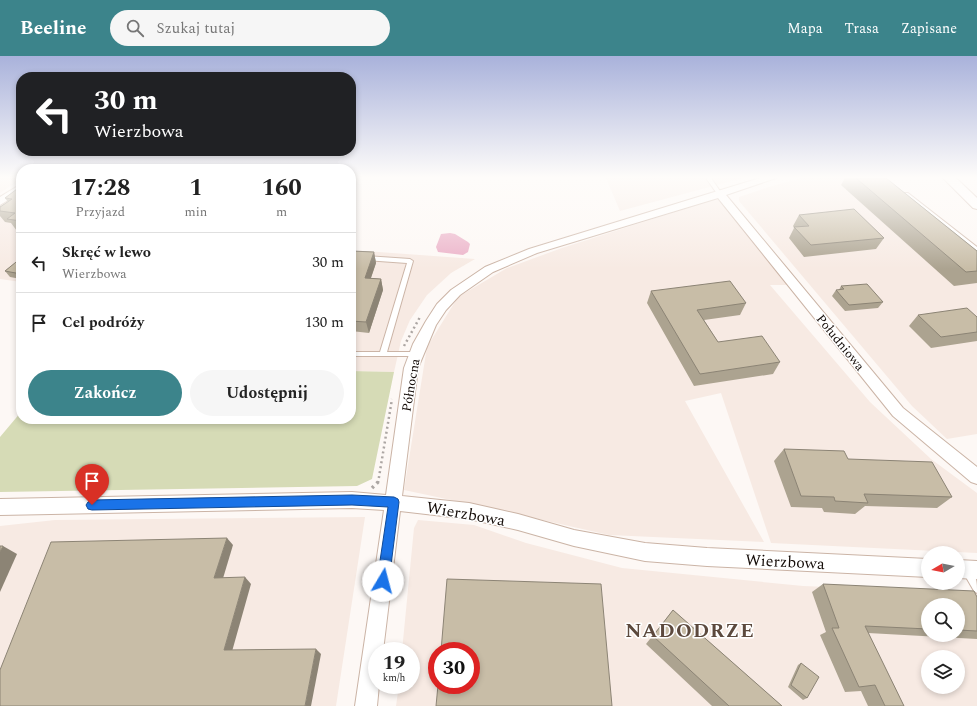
<!DOCTYPE html>
<html lang="pl">
<meta charset="utf-8">
<style>
body{margin:0;font-family:Spectral,serif;background:#f6f6f6;color:#222;height:100vh;display:flex;flex-direction:column;font-size:15px;white-space:nowrap}
*{box-sizing:border-box;margin:0}
p{font-size:13px;color:#767676}
.icon{flex:none;width:22px;height:22px;fill:none;stroke:currentColor;stroke-width:2;stroke-linecap:round;stroke-linejoin:round}
.map{position:relative;flex:1;overflow:hidden}
.side{position:absolute;left:16px;top:108px;width:340px;height:260px;display:flex;flex-direction:column;background:#fff;border-radius:16px;box-shadow:0 2px 6px #0003}
.side>*{flex:none}
.top-card{position:absolute;left:16px;top:16px;width:340px;height:84px;border-radius:16px;box-shadow:0 2px 6px #0003;background:#202124;color:#fff;overflow:hidden}
.needle{width:26px;rotate:260deg}
.fabs{position:absolute;left:921px;top:490px;display:grid;gap:8px}
.fabs a{display:grid;place-items:center;width:44px;height:44px;border-radius:50%;background:#fff;box-shadow:0 2px 6px #0003;font-size:20px}
.speed{position:absolute;left:368px;top:586px;display:flex;gap:8px;font-size:20px;font-weight:700;text-align:center}
.speed>*{display:grid;place-content:center;width:52px;height:52px;border-radius:50%;background:#fff;box-shadow:0 2px 6px #0003;line-height:1}
.speed small{font-size:10px;font-weight:400}
.speed .limit{border:6px solid #d22;background:#fff;color:#111}
.pin{position:absolute;display:grid;place-items:center;width:34px;height:34px;color:#fff;margin:-41px -17px;border-radius:50% 50% 50% 0;rotate:-45deg;box-shadow:0 0 4px #0007}
.pin .icon{rotate:45deg}
.me{position:absolute;width:44px;margin:-22px;rotate:8deg;stroke-linejoin:round;filter:drop-shadow(0 0 3px #0008)}
.turn{display:flex;align-items:center;gap:14px;height:84px;padding:0 12px;font-size:18px}
.turn .icon{width:52px;height:52px;stroke-width:2.5}
.turn b{display:block;font-size:28px;line-height:34px}
.eta{display:flex;justify-content:space-evenly;align-items:center;height:68px;text-align:center}
.eta b{font-size:24px;font-weight:700;line-height:28px}
.primary-button{display:flex;gap:8px;margin-top:auto;padding:8px 12px}
.primary-button a{flex:1;height:46px;border-radius:24px;background:#3c848b;color:#fff;font-size:16px;font-weight:700;line-height:46px;text-align:center}
.primary-button a+a{background:#f6f6f6;color:#222}
ul{padding:0;list-style:none}
li{display:flex;align-items:center;gap:12px;height:60px;padding:0 12px;border-top:1px solid #e0e0e0}
li div{flex:1}
li b{display:block;font-size:15px}
li em{font-style:normal}
header{display:flex;align-items:center;gap:24px;box-sizing:border-box;height:56px;padding:0 20px;background:#3c848b;color:#fff}
header strong{font-size:19px}
nav{display:flex;gap:22px;margin-inline-start:auto;font-size:14px}
.search{width:280px;height:36px;background:#f6f6f6;display:flex;align-items:center;gap:10px;box-sizing:border-box;padding:0 14px;border-radius:22px;color:#767676;font-size:15px}
.map>svg:first-child{display:block}
.built{fill:#f7eae3;fill-rule:evenodd}
.green{fill:#d6dbb6}
.water{fill:#ebb0c7}
.lines{fill:none;stroke-linecap:round;stroke-linejoin:round}
.service-casing{stroke:#cbb4a6;stroke-width:2}
.minor-casing{stroke:#cbb4a6;stroke-width:2}
.tertiary-casing{stroke:#cbb4a6;stroke-width:2}
.path-far1{stroke:#aca6a3;stroke-width:2.5;stroke-dasharray:2 3;stroke-linecap:butt}
.path{stroke:#aca6a3;stroke-width:3.5;stroke-dasharray:2.5 4;stroke-linecap:butt}
.service{fill:#fff;fill-rule:evenodd}
.minor{fill:#fff;fill-rule:evenodd}
.tertiary{fill:#fff;fill-rule:evenodd}
.wall{fill:#aca390;fill-rule:evenodd}
.shaded-wall{fill:#8c8475}
.building{fill:#c8bda7;stroke:#8c8475}
.route{fill:#1a73e8;stroke:#114b97}
.labels{text-anchor:middle;stroke-width:3;stroke-linejoin:round;paint-order:stroke}
.street-label{font-size:13px;fill:#140c08;stroke:#fff}
.near-street-label{font-size:16px;fill:#140c08;stroke:#fff}
.near-district-label{font-size:20px;font-weight:bold;letter-spacing:1px;fill:#5c493d;stroke:#fff}
</style>
<header>
<strong>Beeline</strong>
<div class="search"><svg class="icon" aria-label="search" viewBox="0 0 24 24"><circle cx="10" cy="10" r="6"/><path d="M15 15l6 6"/></svg>Szukaj tutaj</div>
<nav><a>Mapa</a><a>Trasa</a><a>Zapisane</a></nav>
</header>
<div class="map">
<svg width="977" height="650" viewBox="0 0 977 650">
<rect width="100%" height="100%" fill="#fdf8f5"/>
<!-- built -->
<g class="built">
<path d="M0,122H21V123L0,137Z"/>
<path d="M606,122H743L620,155Z"/>
<path d="M802,122H878L977,201V378L947,383L912,350L739,145V141L772,130Z"/>
<path d="M21,137V226L0,223V153Z"/>
<path d="M718,142L788,229H770L870,346L931,403L977,437V497L771,487L721,337L685,345L764,486L609,479L498,454L404,434L427,291L458,241L507,212L562,192Z"/>
<path d="M351,194L475,203L451,217L427,239L410,264L401,285L394,316L351,315Z"/>
<path d="M365,461L336,650H0V470L55,464Z"/>
<path d="M418,464L474,469L526,487L622,512L803,530L977,537V650H396L399,629H411V595H402L414,472ZM928,549H958V579H928ZM437,595H471V629H437ZM928,601H958V631H928Z"/>
</g>
<!-- green -->
<path class="green" d="M351,315L394,316L372,423L357,430L0,436V381L21,356V363H351Z"/>
<!-- water -->
<path class="water" d="M450,177L455,178L468,186L470,188L468,196L463,199L438,196L436,191L441,178Z"/>
<g class="lines">
<defs>
<g id="service">
<path d="M706,122H711L722,138V139H718Z"/>
<path d="M904,137H908L977,191V196L904,139Z"/>
<path d="M351,199L410,203L413,205L387,296H415L418,298L417,300H351V296H380L407,207L351,203Z"/>
<path d="M968,511C977,516 977,528 977,537L974,535L963,516L965,513Z"/>
</g>
<g id="minor">
<path d="M760,122H776L726,139L903,352L977,411V428L971,426L893,360L718,142L537,197L493,216L460,239L446,254L436,269L418,312L402,440L469,447L518,458L574,474L645,487L707,492L928,503V521L707,510L645,505L574,490L518,474L469,463L400,455L383,595H377V629H379L377,650H355L384,454L352,452L0,459V443L352,436L386,439L404,312L413,288L426,265L437,248L451,234L485,211L529,193Z"/>
<path d="M21,128V136L0,149V141Z"/>
<path d="M958,504L977,505V523L958,522Z"/>
</g>
<path id="tertiary" d="M943,122H956L977,142V153L973,152Z"/>
</defs>
<!-- service casing -->
<use href="#service" class="service-casing"/>
<!-- minor casing -->
<use href="#minor" class="minor-casing"/>
<!-- tertiary casing -->
<use href="#tertiary" class="tertiary-casing"/>
<!-- path-far1 -->
<g class="path-far1">
<path d="M404,290L420,261"/>
<path d="M378,427L392,343"/>
</g>
<!-- path -->
<path class="path" d="M372,432L378,426"/>
<!-- service -->
<use href="#service" class="service"/>
<!-- minor -->
<use href="#minor" class="minor"/>
<!-- tertiary -->
<use href="#tertiary" class="tertiary"/>
</g>
<!-- wall -->
<g class="wall">
<path d="M845,122H886L977,195V227L954,230L841,129Z"/>
<path d="M21,130V176L17,175L11,167L5,166L0,160V151L8,146L5,142Z"/>
<path d="M799,159L884,182L876,193L804,201L789,182L794,172L793,170Z"/>
<path d="M351,195L374,196L376,207L371,222L381,223L383,234L369,277L351,275Z"/>
<path d="M21,202V223L10,221L5,215Z"/>
<path d="M841,230L883,246L878,252L845,255L832,240L836,234H839Z"/>
<path d="M651,235L746,247L740,259L704,264L718,286L780,306L773,318L694,330L647,247Z"/>
<path d="M918,259L977,261V285L931,292L909,270Z"/>
<path d="M784,393L848,403L952,441L937,452L865,450L855,458L824,456L822,452L791,451L774,405Z"/>
<path d="M823,528L977,541V583L868,577L904,650H868L861,635L845,636L820,579L826,576L812,536ZM928,549H958V579H928Z"/>
<path d="M673,554L782,650H712L646,588Z"/>
<path d="M801,607L807,642L803,644L788,631L798,609Z"/>
</g>
<!-- shaded-wall -->
<g class="shaded-wall">
<path d="M374,196L376,207L367,233L365,222Z"/>
<path d="M381,223L383,234L369,277L366,266Z"/>
<path d="M227,482L233,489L221,529L214,522Z"/>
<path d="M3,490L17,498L0,536V496Z"/>
<path d="M245,521L251,528L231,599L224,594Z"/>
<path d="M316,593L321,598L311,650H305Z"/>
</g>
<!-- building -->
<g class="building">
<path d="M856,122H886L977,195V215L966,216Z"/>
<path d="M21,130V165L7,163L15,157L0,155V151L12,143L5,142Z"/>
<path d="M854,153L884,182L811,189L794,171L809,170L799,159Z"/>
<path d="M351,195L374,196L365,222L381,223L366,266L351,265Z"/>
<path d="M21,202V218L5,215Z"/>
<path d="M730,225L746,247L697,254L718,286L762,280L780,306L700,318L651,235Z"/>
<path d="M867,228L883,246L849,249L836,234L844,233L841,230Z"/>
<path d="M967,252L977,261V276L941,281L918,259Z"/>
<path d="M784,393L844,395L848,403L932,406L952,441L864,438L868,447L835,445L834,441L801,440Z"/>
<path d="M227,482L214,522L245,521L224,594L316,593L305,650H0V614L51,486Z"/>
<path d="M0,490H3L0,496Z"/>
<path d="M447,523L601,528L612,650H436L438,629H471V595H441Z"/>
<path d="M823,528L974,535L977,541V575L958,574V549H928V573L865,570L904,650H885L875,629L859,631L832,572H839Z"/>
<path d="M673,554L782,650H729L653,580Z"/>
<path d="M801,607L819,621L807,642L791,629Z"/>
</g>
<!-- sky -->
<linearGradient id="sky" x2="0" y2="1"><stop stop-color="#a9b2db"/><stop offset="0.57" stop-color="#fefcfa"/><stop offset="1" stop-color="#fefcfa" stop-opacity="0"/></linearGradient>
<rect width="977" height="213" fill="url(#sky)"/>
<!-- route -->
<path class="route" d="M352,439L394,441L398,443L399,446L389,525L387,529L383,531L379,529L377,525L388,451L352,449L92,454L88,453L86,449L88,446L92,444Z"/>
<g class="labels">
<!-- street labels -->
<g class="street-label">
<text transform="translate(841 286) rotate(51)" y="5">Południowa</text>
<text transform="translate(410 329) rotate(-80)" y="5">Północna</text>
</g>
<!-- near-street labels -->
<g class="near-street-label">
<text transform="translate(466 457) rotate(10)" y="6">Wierzbowa</text>
<text transform="translate(785 505) rotate(3)" y="6">Wierzbowa</text>
</g>
<!-- near-district labels -->
<g class="near-district-label">
<text x="690" y="581">NADODRZE</text>
</g>
</g>
</svg>
<div class="fabs">
<a><svg class="needle" viewBox="-14 -14 28 28"><path d="M0-13l5 13h-10z" fill="#e53935"/><path d="M0 13l5-13h-10z" fill="#767676"/></svg></a>
<a><svg class="icon" aria-label="search" viewBox="0 0 24 24"><circle cx="10" cy="10" r="6"/><path d="M15 15l6 6"/></svg></a>
<a><svg class="icon" aria-label="layers" viewBox="0 0 24 24"><path d="M12 4l9 5-9 5-9-5zM3 14l9 5 9-5"/></svg></a>
</div>
<div class="speed"><div>19<small>km/h</small></div><div class="limit">30</div></div>
<div class="pin" style="left:92px;top:449px;background:#d93025"><svg class="icon" aria-label="arrive" viewBox="0 0 24 24"><path d="M6 21V4h12l-3 4 3 4H6"/></svg></div>
<svg class="me" style="left:383px;top:525px" viewBox="-20 -20 40 40"><circle r="19" fill="#fff"/><path d="M0-13L10 11 0 6-10 11z" fill="#1a73e8"/></svg>
<div class="top-card">
<div class="turn"><svg class="icon" aria-label="left" viewBox="0 0 24 24"><path d="M17 20v-9H6M10 6l-5 5 5 5"/></svg><div><b>30 m</b>Wierzbowa</div></div>
</div>
<section class="side">
<div class="eta">
<div><b>17:28</b><p>Przyjazd</p></div>
<div><b>1</b><p>min</p></div>
<div><b>160</b><p>m</p></div>
</div>
<ul>
<li><svg class="icon" aria-label="left" viewBox="0 0 24 24"><path d="M17 20v-9H6M10 6l-5 5 5 5"/></svg><div><b>Skręć w lewo</b><p>Wierzbowa</p></div><em>30 m</em></li>
<li><svg class="icon" aria-label="arrive" viewBox="0 0 24 24"><path d="M6 21V4h12l-3 4 3 4H6"/></svg><div><b>Cel podróży</b></div><em>130 m</em></li>
</ul>
<div class="primary-button"><a>Zakończ</a><a>Udostępnij</a></div>
</section>
</div>
